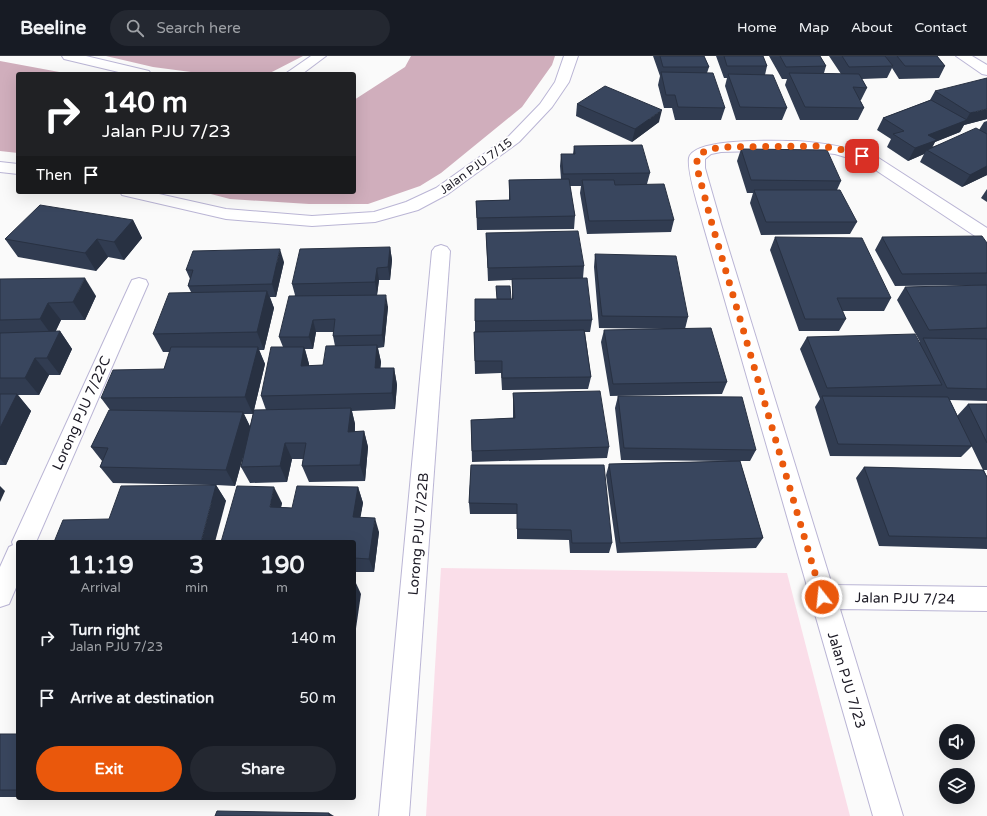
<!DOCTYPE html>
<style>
body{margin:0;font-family:"Varela Round",sans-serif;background:#242831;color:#f1f3f6;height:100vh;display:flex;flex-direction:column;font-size:15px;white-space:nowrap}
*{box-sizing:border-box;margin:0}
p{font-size:13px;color:#9ea1a6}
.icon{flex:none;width:22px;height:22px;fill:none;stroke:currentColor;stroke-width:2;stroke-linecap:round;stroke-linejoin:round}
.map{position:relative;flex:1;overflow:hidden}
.panel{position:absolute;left:16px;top:484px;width:340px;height:260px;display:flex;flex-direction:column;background:#171b24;border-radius:4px;box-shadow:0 4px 16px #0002}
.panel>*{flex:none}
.hud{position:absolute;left:16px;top:16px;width:340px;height:122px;border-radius:4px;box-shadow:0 4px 16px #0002;background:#202124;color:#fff;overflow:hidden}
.tools{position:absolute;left:939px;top:668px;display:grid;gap:8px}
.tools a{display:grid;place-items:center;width:36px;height:36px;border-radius:50%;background:#171b24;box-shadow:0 4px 16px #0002;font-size:20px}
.pin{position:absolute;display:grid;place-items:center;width:34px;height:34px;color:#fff;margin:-17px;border-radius:8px;box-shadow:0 2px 6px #0006}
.me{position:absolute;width:44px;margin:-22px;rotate:344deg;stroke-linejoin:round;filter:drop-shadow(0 0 3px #0008)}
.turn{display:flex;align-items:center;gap:14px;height:84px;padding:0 20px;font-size:18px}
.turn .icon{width:52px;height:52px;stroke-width:2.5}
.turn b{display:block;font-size:28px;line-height:34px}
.then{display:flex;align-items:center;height:38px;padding:0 20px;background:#0003;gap:8px;font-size:15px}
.eta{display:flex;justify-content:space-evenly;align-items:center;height:68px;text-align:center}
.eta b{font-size:24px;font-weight:700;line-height:28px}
.primary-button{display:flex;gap:8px;margin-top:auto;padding:8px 20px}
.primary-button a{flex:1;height:46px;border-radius:24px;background:#ea580c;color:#fff;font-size:16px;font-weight:700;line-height:46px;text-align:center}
.primary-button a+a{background:#242831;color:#f1f3f6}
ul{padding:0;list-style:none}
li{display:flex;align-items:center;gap:12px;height:60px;padding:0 20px}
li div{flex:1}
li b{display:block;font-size:15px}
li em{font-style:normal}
header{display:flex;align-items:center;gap:24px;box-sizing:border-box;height:56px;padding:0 20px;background:#171b24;border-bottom:1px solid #363941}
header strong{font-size:19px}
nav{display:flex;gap:22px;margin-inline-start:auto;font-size:14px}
.search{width:280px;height:36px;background:#242831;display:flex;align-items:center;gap:10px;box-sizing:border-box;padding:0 14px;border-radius:22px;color:#9ea1a6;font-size:15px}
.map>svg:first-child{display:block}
.green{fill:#fadee9}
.forest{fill:#d0aebc}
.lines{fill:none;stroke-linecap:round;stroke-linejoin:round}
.minor-casing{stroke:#bab5d5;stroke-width:2}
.tertiary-casing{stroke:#bab5d5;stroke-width:2}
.minor{fill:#fff;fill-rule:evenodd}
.tertiary{fill:#fff;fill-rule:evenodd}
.wall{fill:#313c51;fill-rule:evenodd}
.shaded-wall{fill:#283142}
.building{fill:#39465e;stroke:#283142}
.route{stroke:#ea580c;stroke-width:7;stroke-dasharray:0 12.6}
.labels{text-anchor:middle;stroke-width:4;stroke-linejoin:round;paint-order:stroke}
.far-street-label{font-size:12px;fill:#1c1a25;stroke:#fff}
.street-label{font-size:14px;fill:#1c1a25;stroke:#fff}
</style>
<header>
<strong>Beeline</strong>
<div class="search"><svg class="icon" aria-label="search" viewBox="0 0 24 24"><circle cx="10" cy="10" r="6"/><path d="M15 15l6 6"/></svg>Search here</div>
<nav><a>Home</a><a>Map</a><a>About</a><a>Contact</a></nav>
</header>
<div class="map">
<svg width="987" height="760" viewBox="0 0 987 760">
<rect width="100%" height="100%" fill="#fafafa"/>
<!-- green -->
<path class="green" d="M441,512L787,517L850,760H426Z"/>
<!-- forest -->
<g class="forest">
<path d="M106,0H303L268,18H206L153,11Z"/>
<path d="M411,0H555L552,9L522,51L441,117L420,130L368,148H309L230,143L203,136H354V44L405,11Z"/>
<path d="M0,5L70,18H18V97L0,95Z"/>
</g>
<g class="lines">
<defs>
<g id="minor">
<path d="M62,0H86L149,15L151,18H127L64,3Z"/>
<path d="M311,0H326L302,18H285Z"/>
<path d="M956,0H972L987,9V19L982,18Z"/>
<path d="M797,85C825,87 850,91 877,101L987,172V186L981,184L865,107L835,98L797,94L721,96L711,98L705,103V112L721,168L832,529L987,531V555L840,553L903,760H873L703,168C699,152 687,117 689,102C693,81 779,85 797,85Z"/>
<path d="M441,189L447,191L450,195L409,760H379L432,195L435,191Z"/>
<path d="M139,222L146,224L148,228L36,486H18V527L9,548L0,551V511L9,491L13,489L12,486L130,228L132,224Z"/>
</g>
<g id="tertiary">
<path d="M564,0H578L569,26L552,51L519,86L448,138L418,154L375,166L312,170L226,163L122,139L120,136H150L226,153L312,160L374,156L406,146L436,132L509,80L540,48L555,26Z"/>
<path d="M0,106L18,108V118L0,116Z"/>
</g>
</defs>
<!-- minor casing -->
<use href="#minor" class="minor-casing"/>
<!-- tertiary casing -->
<use href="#tertiary" class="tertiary-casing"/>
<!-- minor -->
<use href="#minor" class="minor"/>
<!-- tertiary -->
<use href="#tertiary" class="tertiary"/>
</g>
<!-- wall -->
<g class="wall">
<path d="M653,0H704L709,11L707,17L725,52L721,64H675L672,52H664L658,29L660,20Z"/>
<path d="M716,0H763L767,10L765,19L787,52L782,64H736L725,30L727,22H724Z"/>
<path d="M769,0H820L826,10L824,17L841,18L829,0H937L945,10L939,22L899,23L892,12L887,22L862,23L867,32L861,44H860L864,52L858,64H800L785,29L787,23H782Z"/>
<path d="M935,35L987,63L964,69L960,76L935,86L932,91L979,74L984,66L987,65V119L962,131L920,106L924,98L908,105L887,91L891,83L877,74L883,62L930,44Z"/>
<path d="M577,48L659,66L632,86L576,60Z"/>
<path d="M574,90L650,117L647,128L674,164L671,176L587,178L580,137L581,130H570L575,160L574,173L477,174L476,145L509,144V124L561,123L560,110L561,98H573Z"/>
<path d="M741,93L841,125L837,134L857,166L850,178L761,179L750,147L753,137H747L737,105Z"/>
<path d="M987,133V146L981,142Z"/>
<path d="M133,164L142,182L124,204L108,201L96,215L18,201L5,183Z"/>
<path d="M486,177L584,210L583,222L592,264L590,276H585L591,321L588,333L502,334L501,317L475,318L474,276H475V265L497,243L496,230L511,243H512V224L488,225Z"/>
<path d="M775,181L891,242L884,255H842L846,263L839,275H799L770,194Z"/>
<path d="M882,181L987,187V345L950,344L972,390L961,401L830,400L815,351L820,343L800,293L807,281L919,287L920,286L897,244L905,231L986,229L895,230L875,194Z"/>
<path d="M390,191L392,204L390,224H379L377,239L388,251L384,291L378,292L381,306L380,312H394L397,329L395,353L352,355L355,368V376L364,375L368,391L365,425L309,426L302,410L303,403H292L287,426L250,427L241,411L244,396L235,430L216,429L226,445L109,463L212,429L113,427L100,411L102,405L91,391L110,354L101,342L164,313L170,296H163L153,278L191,236L188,230L190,223L186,214L284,206L276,241H270L274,252L264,294H259L265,308L254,354H266L261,340L283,291L279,281L295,239L292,228ZM316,276H333V280L335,290L323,309L309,310V308L305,293H313ZM244,358H253L250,370Z"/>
<path d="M595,198L688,261L685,273L727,326L722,338L610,340L601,286L604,274L665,273L599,272L594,211Z"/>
<path d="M0,223L96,240L85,264H61L55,276L60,275L72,293L60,319H49L39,339H18L31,355L6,409H0Z"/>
<path d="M513,337L609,391L607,402L472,406L471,364L513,362Z"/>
<path d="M618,340L756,394L750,405H740L763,482L756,492L617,497L606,419L609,408L731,405L621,404L615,352Z"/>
<path d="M968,348H987V414H984L987,421V493L879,490L856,422L864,411L983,414L957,360Z"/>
<path d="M471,409L612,487L609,497H570L569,484L517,483V458H470L469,447Z"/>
<path d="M237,430L282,447L281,451L292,452L358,431L363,447L360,461L379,476L374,516H354V486Z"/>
<rect x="0" y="678" width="18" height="63"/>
<path d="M166,742H248L171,744Z"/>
</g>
<!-- shaded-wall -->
<g class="shaded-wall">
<path d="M987,53V63L964,69L960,76L935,86L930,96L927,94L924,98L908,105L915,92L928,79L966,64L970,57Z"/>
<path d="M662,54L659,66L632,86L635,73Z"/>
<path d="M987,110V119L962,131L970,119Z"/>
<path d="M133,164L142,182L124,204L114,186Z"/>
<path d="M97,183L108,201L96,215L85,197Z"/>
<path d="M390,191L392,204L390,224L388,211Z"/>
<path d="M280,193L284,206L276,241L272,228Z"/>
<path d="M377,212L379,224L377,239L375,226Z"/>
<path d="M85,222L96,240L85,264L73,246Z"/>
<path d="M267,235L274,252L264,294L257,276Z"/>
<path d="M386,239L388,251L384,291L382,279Z"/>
<path d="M48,247L61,264L53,281L40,263Z"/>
<path d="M313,264L316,276L313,293L309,281Z"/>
<path d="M60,275L72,293L60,319L47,302Z"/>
<path d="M377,289L381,306L379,329L375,312Z"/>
<path d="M258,291L265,308L253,358L245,341Z"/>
<path d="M304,291L309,308L306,327L301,310Z"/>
<path d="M35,302L49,319L39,339L25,322Z"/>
<path d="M394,312L397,329L395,353L392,337Z"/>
<path d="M17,338L31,355L6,409L0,403V372Z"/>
<path d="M351,352L355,368L353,392L348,376Z"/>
<path d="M243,356L251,373L235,430L226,414Z"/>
<path d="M364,375L368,391L365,425L360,409Z"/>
<path d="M285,387L292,403L287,426L280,410Z"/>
<path d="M216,429L226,445L215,486H201Z"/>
<path d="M0,430L5,435L0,446Z"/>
<path d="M274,431L282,447L278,466L270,451Z"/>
<path d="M358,431L363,447L358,476L353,461Z"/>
<path d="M375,462L379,476L374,516L369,503Z"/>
<path d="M355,525L361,538L354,586V536Z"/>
<path d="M329,757L334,760H329Z"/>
</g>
<!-- building -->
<g class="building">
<path d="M660,0H704L709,11H663Z"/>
<path d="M724,0H763L767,10H727Z"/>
<path d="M780,0H820L826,10L786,11Z"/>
<path d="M842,0H885L893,10L849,11Z"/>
<path d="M897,0H937L945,10H905Z"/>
<path d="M661,16L713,17L725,52L678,51L675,39H666Z"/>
<path d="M789,17L859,18L867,32L853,31L864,52L805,51Z"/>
<path d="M728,18L773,19L787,52L740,51Z"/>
<path d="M987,22V53L970,57L935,35Z"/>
<path d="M605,30L662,54L635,73L577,48Z"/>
<path d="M931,44L967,64L928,79L937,84L915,92L893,78L904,75L883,62Z"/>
<path d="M976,72L987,78V110L970,119L927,94Z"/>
<path d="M642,89L650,117L563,118L561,98H575L574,90Z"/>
<path d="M741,93L827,94L841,125L751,124Z"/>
<path d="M569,123L575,160L477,162L476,145L510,144L509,124Z"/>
<path d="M582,124H614L615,129L664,128L674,164L589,165Z"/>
<path d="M754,134H840L857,166H766Z"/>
<path d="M40,149L133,164L114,186L97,183L85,197L5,183Z"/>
<path d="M578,175L584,210L488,212L486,177Z"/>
<path d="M982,180L987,187V217L902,218L882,181Z"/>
<path d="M775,181L862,182L891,242H837L846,263H805Z"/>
<path d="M390,191L388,211L377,212L375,226L292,228L300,193Z"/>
<path d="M280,193L272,228L188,230L193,214H186L193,195Z"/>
<path d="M595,198L676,200L688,261L602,260Z"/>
<path d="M85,222L73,246L48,247L40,263L0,264V223Z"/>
<path d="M587,222L592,264L475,265V243H513L512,223Z"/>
<path d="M987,229V272L929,274L905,231Z"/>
<path d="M496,230H510L511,243H497Z"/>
<path d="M267,235L257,276L153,278L169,237Z"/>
<path d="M386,239L382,279L333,280L335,263L313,264L309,281H279L289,240Z"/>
<path d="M711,272L727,326L613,328L604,274Z"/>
<path d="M584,274L591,321L502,322V305H475L474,276Z"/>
<path d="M60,275L47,302H35L25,322H0V277Z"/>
<path d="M915,278L942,329L827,332L807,281Z"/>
<path d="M923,282L987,283V333L947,332Z"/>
<path d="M377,289L375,312H394L392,337L261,340L271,291H304L301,310L323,309L326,290Z"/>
<path d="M171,291H258L245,341L101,342L113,314L164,313Z"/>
<path d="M600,335L609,391L472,395L471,364L515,362L513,337Z"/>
<path d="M0,338H17L0,372Z"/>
<path d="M618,340L742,341L756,394L624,392Z"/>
<path d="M822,340L948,341L972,390L838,388Z"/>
<path d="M968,348H987V387Z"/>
<path d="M351,352L348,376L364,375L360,409L302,410L306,387H285L280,410L241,411L254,354Z"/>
<path d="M109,354L243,356L226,414L100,411L108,392L91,391Z"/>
<path d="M740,405L763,482L620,487L609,408Z"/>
<path d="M471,409H604L612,487H572L571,474L517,473V448L469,447Z"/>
<path d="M864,411L983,414L987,421V482L889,480Z"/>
<path d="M216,429L201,486H54L63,464L109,463L121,430Z"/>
<path d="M237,430L274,431L270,451L292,452L297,430L358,431L353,461L375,462L369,503L354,502V486H221Z"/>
<path d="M354,525H355L354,536Z"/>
<rect x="0" y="678" width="18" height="56"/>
<path d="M217,755L329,757V760H215Z"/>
</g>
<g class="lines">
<!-- route -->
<path class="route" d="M822,541L712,168L697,112V101L706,94L722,91L821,90L854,96L862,100"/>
</g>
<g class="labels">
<!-- far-street labels -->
<g class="far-street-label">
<text transform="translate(476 110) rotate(-36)" y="4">Jalan PJU 7/15</text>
</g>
<!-- street labels -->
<g class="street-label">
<text transform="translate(81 357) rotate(-66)" y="5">Lorong PJU 7/22C</text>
<text transform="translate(418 478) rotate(-85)" y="5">Lorong PJU 7/22B</text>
<text transform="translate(905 542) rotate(1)" y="5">Jalan PJU 7/24</text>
<text transform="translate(847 624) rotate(73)" y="5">Jalan PJU 7/23</text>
</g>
</g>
</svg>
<div class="tools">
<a><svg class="icon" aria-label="sound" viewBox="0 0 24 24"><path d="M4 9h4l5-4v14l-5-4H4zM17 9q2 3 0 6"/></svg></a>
<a><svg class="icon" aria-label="layers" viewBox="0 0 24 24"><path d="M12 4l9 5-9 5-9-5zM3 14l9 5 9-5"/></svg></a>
</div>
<div class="pin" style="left:862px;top:100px;background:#d93025"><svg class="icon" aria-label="arrive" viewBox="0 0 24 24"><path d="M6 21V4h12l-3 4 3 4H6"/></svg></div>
<svg class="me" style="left:822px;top:541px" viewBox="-20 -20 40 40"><circle r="17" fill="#ea580c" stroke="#fff" stroke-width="3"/><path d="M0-11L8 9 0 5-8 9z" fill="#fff"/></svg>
<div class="hud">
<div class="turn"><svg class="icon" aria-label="right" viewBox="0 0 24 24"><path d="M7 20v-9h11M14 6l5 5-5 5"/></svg><div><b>140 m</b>Jalan PJU 7/23</div></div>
<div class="then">Then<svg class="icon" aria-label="arrive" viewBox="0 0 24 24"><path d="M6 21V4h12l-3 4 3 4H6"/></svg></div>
</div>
<section class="panel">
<div class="eta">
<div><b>11:19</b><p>Arrival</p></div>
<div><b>3</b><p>min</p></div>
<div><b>190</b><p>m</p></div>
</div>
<ul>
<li><svg class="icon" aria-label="right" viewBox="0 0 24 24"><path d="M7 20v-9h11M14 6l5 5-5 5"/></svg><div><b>Turn right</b><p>Jalan PJU 7/23</p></div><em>140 m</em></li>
<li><svg class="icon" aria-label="arrive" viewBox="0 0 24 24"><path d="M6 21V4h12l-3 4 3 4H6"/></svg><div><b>Arrive at destination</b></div><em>50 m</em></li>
</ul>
<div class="primary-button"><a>Exit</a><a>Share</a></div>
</section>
</div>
